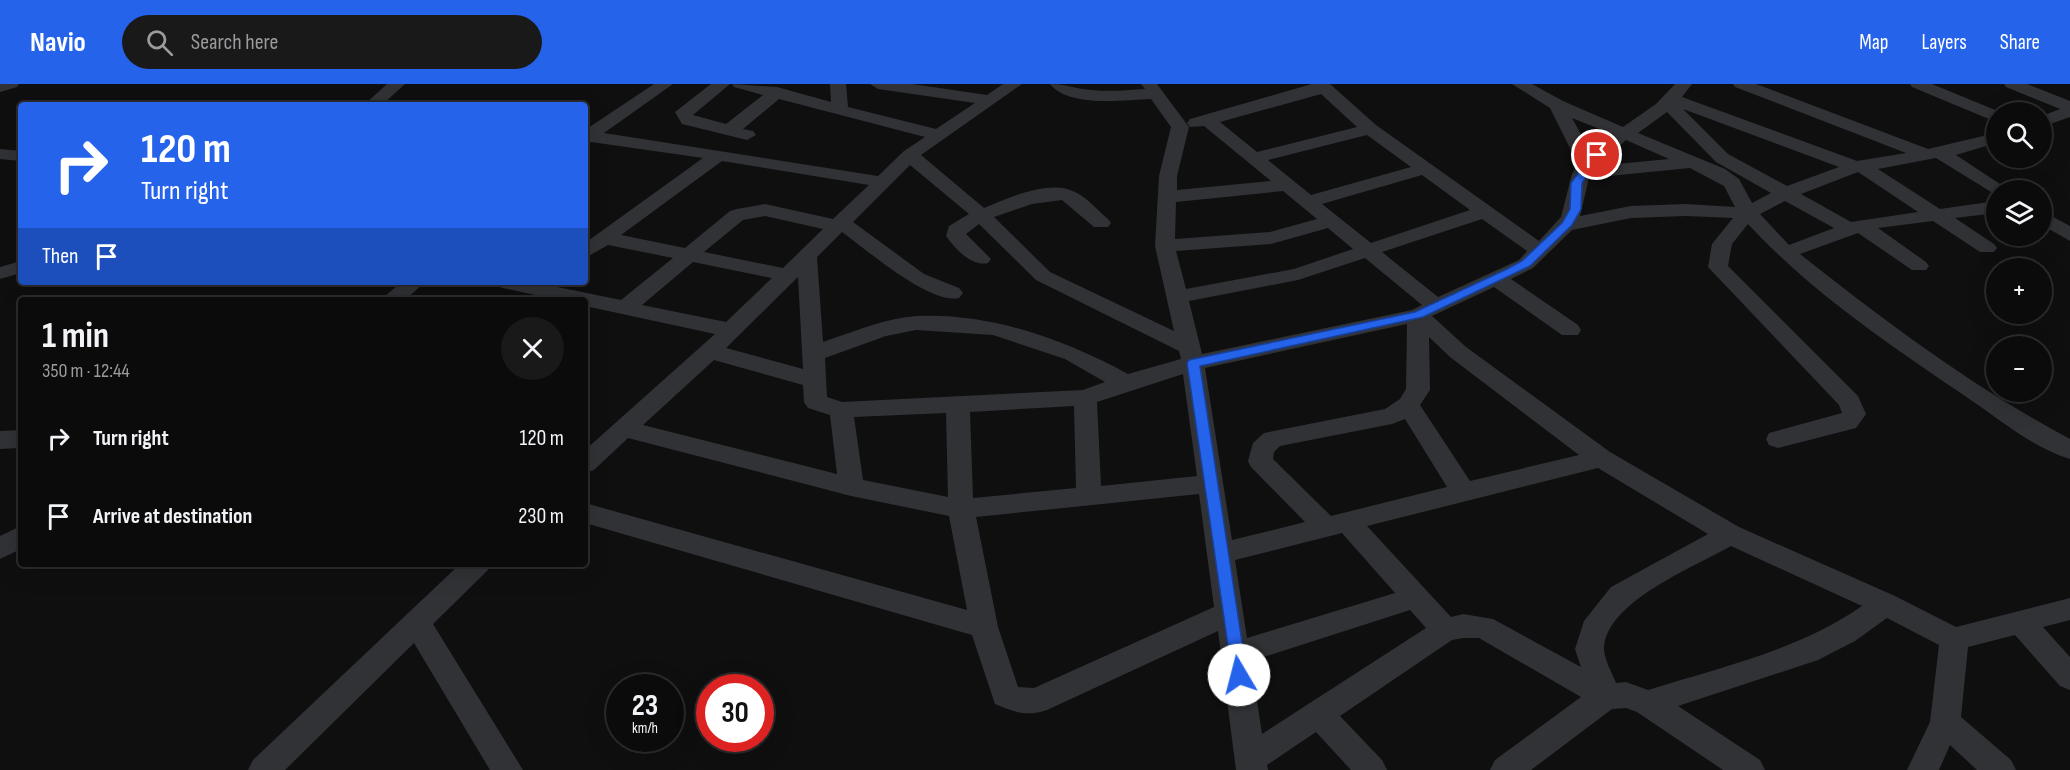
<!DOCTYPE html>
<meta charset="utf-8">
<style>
body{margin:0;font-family:"Sofia Sans Condensed",sans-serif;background:#19191a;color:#f1f3f6;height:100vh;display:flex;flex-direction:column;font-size:22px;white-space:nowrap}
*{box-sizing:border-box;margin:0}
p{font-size:20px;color:#9a9b9d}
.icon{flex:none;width:33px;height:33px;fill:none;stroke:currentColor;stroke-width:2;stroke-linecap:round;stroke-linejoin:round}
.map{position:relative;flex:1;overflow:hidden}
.side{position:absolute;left:18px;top:213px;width:570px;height:270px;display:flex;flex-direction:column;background:#0b0b0c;border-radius:6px;box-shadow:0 6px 24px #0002,0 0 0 2px #2b2b2d}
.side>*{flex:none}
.banner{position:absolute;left:18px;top:18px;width:570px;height:183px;border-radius:6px;box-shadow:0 6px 24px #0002,0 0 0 2px #2b2b2d;background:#2563eb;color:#fff;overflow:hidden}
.buttons{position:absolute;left:1986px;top:18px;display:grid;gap:12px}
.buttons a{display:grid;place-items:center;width:66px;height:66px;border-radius:50%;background:#0b0b0c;box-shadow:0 6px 24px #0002,0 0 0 2px #2b2b2d;font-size:30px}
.speed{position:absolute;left:606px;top:590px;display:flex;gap:12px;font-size:30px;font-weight:700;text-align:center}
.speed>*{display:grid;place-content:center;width:78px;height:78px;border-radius:50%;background:#0b0b0c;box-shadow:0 6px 24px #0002,0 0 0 2px #2b2b2d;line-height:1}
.speed small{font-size:15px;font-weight:400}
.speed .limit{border:9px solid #d22;background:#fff;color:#111}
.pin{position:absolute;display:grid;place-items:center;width:51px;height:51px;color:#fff;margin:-26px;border:3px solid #fff;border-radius:50%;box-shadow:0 2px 6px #0007}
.me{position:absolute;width:66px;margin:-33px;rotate:352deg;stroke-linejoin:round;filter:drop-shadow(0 0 4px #0008)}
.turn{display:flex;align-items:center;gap:21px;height:126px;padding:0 24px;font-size:27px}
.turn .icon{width:78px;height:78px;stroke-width:2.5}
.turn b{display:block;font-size:42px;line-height:51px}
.then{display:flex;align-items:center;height:57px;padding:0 24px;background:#0003;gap:12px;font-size:22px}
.round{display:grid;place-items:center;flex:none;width:63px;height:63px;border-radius:32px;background:#19191a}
.headline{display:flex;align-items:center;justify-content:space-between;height:102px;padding:0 24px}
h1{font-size:36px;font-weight:700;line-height:45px}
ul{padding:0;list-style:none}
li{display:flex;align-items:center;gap:18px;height:78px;padding:0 24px}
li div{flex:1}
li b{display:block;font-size:22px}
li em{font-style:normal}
header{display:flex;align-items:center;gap:36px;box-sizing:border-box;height:84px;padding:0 30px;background:#2563eb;color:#fff}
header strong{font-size:28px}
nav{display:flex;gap:33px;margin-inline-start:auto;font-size:21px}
.search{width:420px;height:54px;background:#19191a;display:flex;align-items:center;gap:15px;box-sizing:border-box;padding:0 21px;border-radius:33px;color:#9a9b9d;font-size:22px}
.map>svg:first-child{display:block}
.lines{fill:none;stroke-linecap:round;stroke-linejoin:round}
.minor{fill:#303235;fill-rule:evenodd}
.route{fill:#2563eb;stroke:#184099;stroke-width:1.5}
</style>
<header>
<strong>Navio</strong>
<div class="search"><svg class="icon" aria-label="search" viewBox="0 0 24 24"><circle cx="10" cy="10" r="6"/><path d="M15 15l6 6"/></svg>Search here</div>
<nav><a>Map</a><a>Layers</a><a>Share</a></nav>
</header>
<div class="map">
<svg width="2070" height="686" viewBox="0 0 2070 686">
<rect width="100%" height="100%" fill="#0f0f10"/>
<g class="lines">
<!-- minor -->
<g class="minor">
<path d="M0,0H19L17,3L0,8Z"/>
<path d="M387,0H405L382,21H364Z"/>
<path d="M654,0H673L604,49L878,92L904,67L925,53L779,15L743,45L753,47L756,51L747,56L682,40L675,28L711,0H730L693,31L726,40L763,11L734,3L732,0L777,3L831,18L830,0H846L848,23L936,45L975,19L878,5L870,0H912L987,11L1003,0H1022L921,71L984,124C1008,114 1050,95 1075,108C1088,114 1097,126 1108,135L1111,139L1108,143H1094L1062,116L1032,120L994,133L1050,188L1174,247L1155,162L1159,92L1171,43L1151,15C1124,16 1069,24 1050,0C1067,0 1076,5 1092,6C1109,8 1127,6 1145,5L1141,0H1157L1189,43L1177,92V106L1271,97L1204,42L1190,43L1187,39L1190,35L1312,0H1330L1376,41L1539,157L1561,133L1572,90L1578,80L1550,24L1512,0H1532L1563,17L1623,43L1656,20L1675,0H1692L1682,13L1857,77L1906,69L1735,3L1733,0H1756L1928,65L1996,49V59L1956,71L2009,106H1996V111L1936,74L1878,85L1940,125L1996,117V129L1955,134L1994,160L1997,164L1994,168H1980L1933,137L1878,144L1926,178L1929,182L1926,186H1912L1858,149L1800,170C1886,238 1974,304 2070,355V375C2033,364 1999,335 1968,314C1890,261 1812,209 1748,140L1732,160L1728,182L1858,312L1866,330L1856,344L1778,364L1769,361L1766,355L1769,349L1842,329L1839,321L1708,183L1712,160L1733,134L1686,132L1631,134L1572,146L1533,184L1511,195L1578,241L1581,246L1578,251H1562L1494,203L1432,232L1466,263L1610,368L1739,443L1895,512L1956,543L2070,514V536L2043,543L2070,573V606L2060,602L2015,551L1968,563L1961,633L2011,676L2016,686H1977L1950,661L1939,686H1907L1930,638L1939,561L1887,534L1855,557L1818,576L1678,622L1760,676L1765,686H1723L1637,628L1626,624L1612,625L1531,686H1490L1495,676L1581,613L1479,554H1463L1452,556L1340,632L1382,676L1387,686H1351L1316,648L1267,681L1268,686H1236L1218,547L1047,626C1027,633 1014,628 995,620L972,551L585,439V419L967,526L949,432L851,412L628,354L594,386L585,389V366L715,250L585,222V216H558L503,204L496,202L493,198H533L621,216L673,174L608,161L585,174V159L703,74L591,58L585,59V46ZM1321,10L1357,43L1257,68L1220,38ZM1683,25L1839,83L1787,102L1728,70ZM1667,28L1716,78L1771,109L1752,119L1739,95L1725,85L1638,49ZM1572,34L1612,50L1590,67ZM1367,51L1411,83L1311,111L1268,76ZM1626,56L1669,75L1596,82ZM722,77L869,101L833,135L765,120L737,125L730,127L685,164L621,151ZM910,81L969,130L949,142L946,152C955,165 972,183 988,179L991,175L966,150L979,140L1036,196L1179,267L1181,275L1128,290C1063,255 992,229 917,232C885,234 853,248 823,258L817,173L842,148C867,166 930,221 959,214L963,209L959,204L924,190L853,138ZM1690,84L1724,102L1735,123L1686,120L1631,122L1580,132L1589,94ZM1858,88L1918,128L1851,138L1801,110ZM1422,91L1470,126L1371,159L1322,120ZM1283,107L1317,135L1270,148L1175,155L1176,118ZM1785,117L1834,144L1789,161L1760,130ZM765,132L823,145L783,184L704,168L743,136ZM1482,135L1527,167L1519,176L1438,213L1382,168ZM1328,144L1353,165L1294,185L1186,205L1176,167L1271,160ZM1365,174L1422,221L1412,226L1202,270L1189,217L1298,196ZM693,178L772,194L726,238L642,221ZM798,193L803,285L726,264ZM1407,240L1406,305L1400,315L1385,325L1264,349L1253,359L1248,377L1251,383L1305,438L1232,456L1205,284ZM916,246L993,251L1065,275L1105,298L1083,306L842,318L827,313L825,274L886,252ZM1429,253L1450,273L1579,371L1470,397L1420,321L1430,306ZM714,276L803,301L804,318L808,324L830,331L837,390L643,341ZM1183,290L1197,392L1101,402L1097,318ZM1074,322L1076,404L973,414L970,328ZM946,329L948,413L863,396L854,333ZM1405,335L1447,403L1331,432L1273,375L1274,368L1280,362L1392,340ZM1598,384L1708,450L1611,503L1584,537L1575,565L1581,583L1493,535L1463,530L1451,533L1367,442ZM1199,410L1214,523L1034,604L1018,603L998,543L976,433ZM1342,449L1395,509L1247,554L1235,476ZM1731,462L1862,522C1799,566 1721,583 1648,606L1626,598L1616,599C1612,589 1603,573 1604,563C1608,517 1694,483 1731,462ZM1410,526L1426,544L1262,650L1251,577Z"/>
<path d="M1910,0H1932L2000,28H1996V38L1912,3Z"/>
<path d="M2004,0H2027L2070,17V33L2042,43V32L2060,25L2006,3Z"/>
<path d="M0,65L21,67V77L0,75Z"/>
<path d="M2042,127L2070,142V157L2042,141Z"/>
<path d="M21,177V189L0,195V183Z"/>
<path d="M402,198H425L405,216H380Z"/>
<path d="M21,346V364L0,365V347Z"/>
<path d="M21,442V465L0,475V452Z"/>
<path d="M460,480H491L487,487L433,540L523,686H490L414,559L285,686H248L253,676Z"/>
</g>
</g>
<!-- route -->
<path class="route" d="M1593,69L1602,71L1582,99L1581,125L1572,141L1530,182L1423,233L1200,282L1247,591L1245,596H1233L1187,279L1189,276L1415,228L1507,185L1522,177L1562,139L1570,125L1571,99Z"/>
</svg>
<div class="buttons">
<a><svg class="icon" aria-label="search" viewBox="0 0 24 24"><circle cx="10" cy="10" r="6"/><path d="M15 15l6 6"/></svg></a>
<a><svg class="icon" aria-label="layers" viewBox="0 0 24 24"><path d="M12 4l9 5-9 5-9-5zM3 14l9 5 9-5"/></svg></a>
<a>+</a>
<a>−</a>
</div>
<div class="speed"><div>23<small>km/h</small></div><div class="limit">30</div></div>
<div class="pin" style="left:1597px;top:71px;background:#d93025"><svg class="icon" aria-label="arrive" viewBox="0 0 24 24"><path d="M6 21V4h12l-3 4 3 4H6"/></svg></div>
<svg class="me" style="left:1239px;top:591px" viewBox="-20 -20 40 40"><circle r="19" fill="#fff"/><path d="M0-13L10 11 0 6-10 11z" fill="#2563eb"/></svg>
<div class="banner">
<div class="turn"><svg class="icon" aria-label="right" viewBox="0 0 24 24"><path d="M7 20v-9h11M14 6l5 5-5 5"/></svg><div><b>120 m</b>Turn right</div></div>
<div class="then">Then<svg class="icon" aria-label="arrive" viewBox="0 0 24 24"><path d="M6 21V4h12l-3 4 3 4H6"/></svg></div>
</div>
<section class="side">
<div class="headline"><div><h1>1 min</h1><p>350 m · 12:44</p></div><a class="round"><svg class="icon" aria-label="close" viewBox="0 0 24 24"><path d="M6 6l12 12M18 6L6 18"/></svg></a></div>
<ul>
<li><svg class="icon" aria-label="right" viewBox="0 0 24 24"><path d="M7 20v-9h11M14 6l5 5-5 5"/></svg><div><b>Turn right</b></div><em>120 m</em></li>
<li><svg class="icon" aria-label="arrive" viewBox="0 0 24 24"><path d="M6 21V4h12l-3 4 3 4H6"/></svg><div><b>Arrive at destination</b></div><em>230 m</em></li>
</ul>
</section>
</div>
